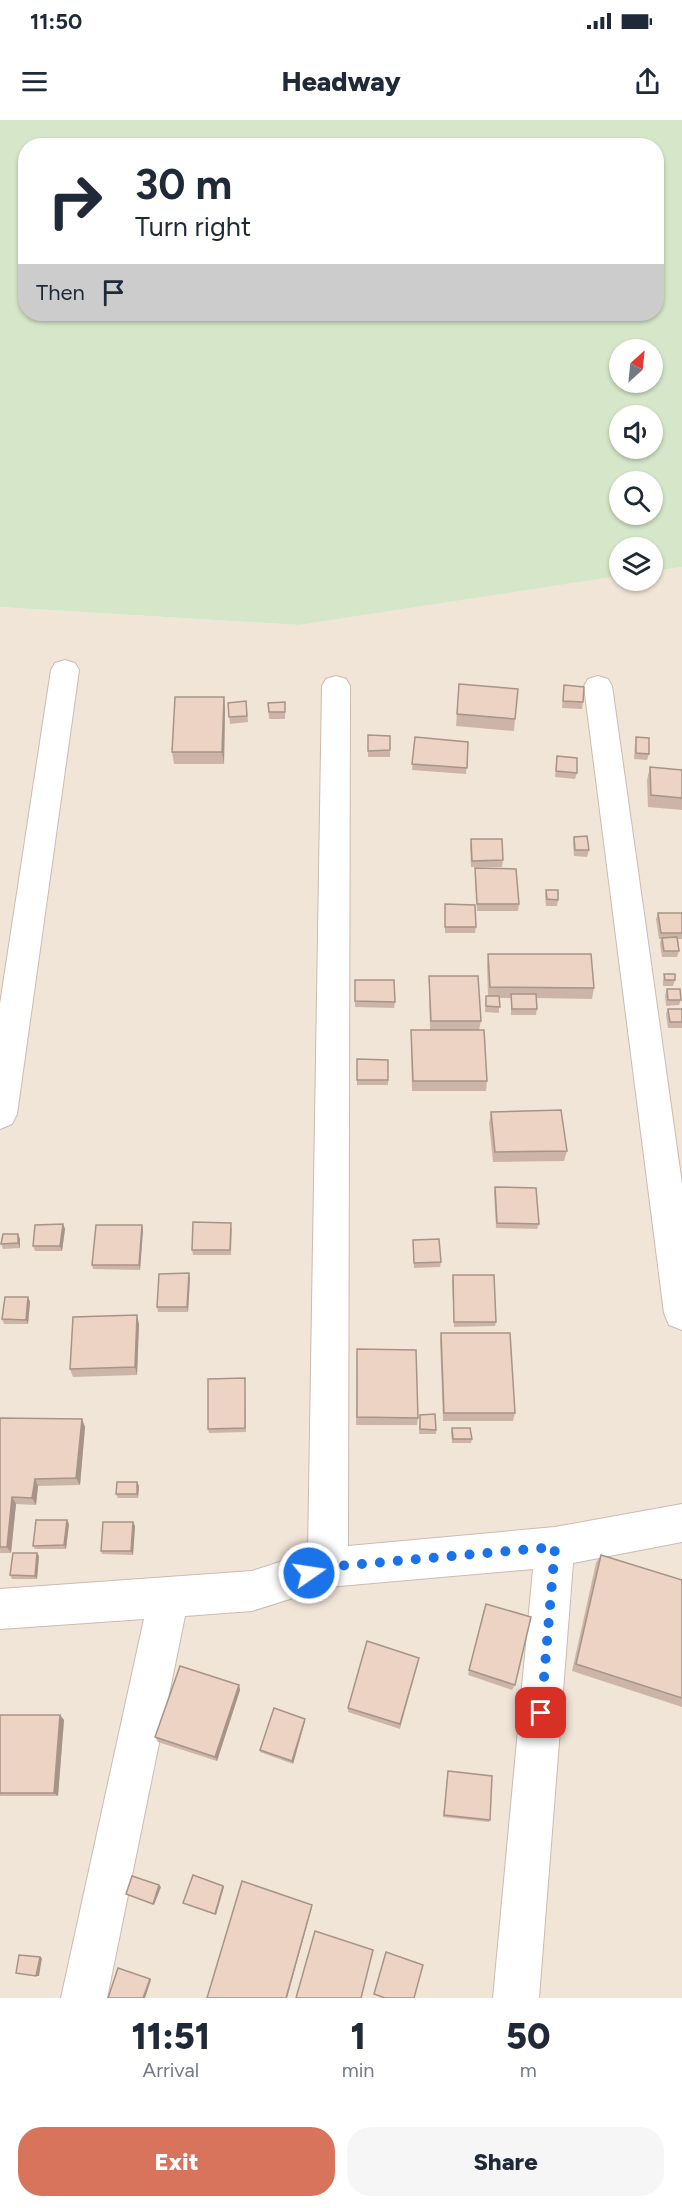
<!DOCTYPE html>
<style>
body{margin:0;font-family:Figtree,sans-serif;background:#f6f6f7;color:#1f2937;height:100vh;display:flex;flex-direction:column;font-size:22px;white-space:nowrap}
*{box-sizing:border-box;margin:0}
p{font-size:20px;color:#747a83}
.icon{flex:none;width:33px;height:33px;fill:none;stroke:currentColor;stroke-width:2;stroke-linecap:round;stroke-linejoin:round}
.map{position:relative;height:1878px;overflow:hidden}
.panel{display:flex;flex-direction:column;background:#fff;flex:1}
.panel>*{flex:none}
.hud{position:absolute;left:18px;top:18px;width:646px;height:183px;border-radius:24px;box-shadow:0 2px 4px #0004;background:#fff;color:#1f2937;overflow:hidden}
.needle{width:39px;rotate:27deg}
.controls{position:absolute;left:609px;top:219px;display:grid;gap:12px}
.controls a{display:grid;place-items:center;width:54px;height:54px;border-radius:50%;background:#fff;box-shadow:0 2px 4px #0004;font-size:30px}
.pin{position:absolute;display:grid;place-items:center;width:51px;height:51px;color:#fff;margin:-26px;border-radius:12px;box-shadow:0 3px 9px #0006}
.me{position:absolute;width:66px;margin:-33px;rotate:77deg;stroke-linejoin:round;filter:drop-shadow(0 0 4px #0008)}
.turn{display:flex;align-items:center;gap:21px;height:126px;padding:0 18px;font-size:27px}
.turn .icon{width:78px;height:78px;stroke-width:2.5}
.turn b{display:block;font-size:42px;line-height:51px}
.then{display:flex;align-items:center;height:57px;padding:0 18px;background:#0003;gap:12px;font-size:22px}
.eta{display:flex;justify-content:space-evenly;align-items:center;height:102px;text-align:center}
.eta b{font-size:36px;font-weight:800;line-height:42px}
.cta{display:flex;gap:12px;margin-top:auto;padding:12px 18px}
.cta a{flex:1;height:69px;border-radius:24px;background:#d7745b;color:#fff;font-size:24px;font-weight:800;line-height:69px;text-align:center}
.cta a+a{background:#f6f6f7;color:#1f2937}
.status{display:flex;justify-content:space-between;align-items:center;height:42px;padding:0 30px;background:#fff;direction:ltr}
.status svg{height:16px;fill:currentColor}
header{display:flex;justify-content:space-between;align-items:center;height:78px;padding:0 18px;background:#fff;font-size:27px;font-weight:800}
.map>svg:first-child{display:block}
.residential{fill:#f1e5d8}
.green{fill:#d5e7c8;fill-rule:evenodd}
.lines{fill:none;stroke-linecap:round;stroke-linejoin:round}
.minor-casing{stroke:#cbbbb0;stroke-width:2}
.minor{fill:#fff;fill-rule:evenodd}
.wall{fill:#ccb5a8}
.shaded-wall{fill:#a69488}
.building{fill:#edd3c3;stroke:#a69488;stroke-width:1.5}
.route{stroke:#1a73e8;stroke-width:10;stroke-dasharray:0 18}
</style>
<div class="status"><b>11:50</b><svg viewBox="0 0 49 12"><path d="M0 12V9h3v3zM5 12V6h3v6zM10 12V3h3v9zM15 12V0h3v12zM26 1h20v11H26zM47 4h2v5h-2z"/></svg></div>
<header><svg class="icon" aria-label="menu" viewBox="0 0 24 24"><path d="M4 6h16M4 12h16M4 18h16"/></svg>Headway<svg class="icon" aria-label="share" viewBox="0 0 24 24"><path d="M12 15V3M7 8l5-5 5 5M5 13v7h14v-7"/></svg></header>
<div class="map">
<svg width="682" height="1878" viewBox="0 0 682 1878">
<rect width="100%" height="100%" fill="#faf3e9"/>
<!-- residential -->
<path class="residential" d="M682,447V1878H0V487L299,505L619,456L620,460H652L653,451Z"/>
<!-- green -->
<path class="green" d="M0,0H682V447L653,451L652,428H620L619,456L299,505L0,487ZM26,26H657V194H26ZM620,230H652V262H620ZM620,296H652V328H620ZM620,362H652V394H620Z"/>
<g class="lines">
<defs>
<g id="minor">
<path d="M65,540L75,543L79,550L17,994L12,1004L0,1009V884L51,550L55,543Z"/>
<path d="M336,556L346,559L350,566L348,1426L555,1407L682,1384V1422L573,1443L539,1878H493L533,1449L328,1467L252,1491L185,1496L107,1878H61L144,1499L0,1509V1469L252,1451L308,1433L322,566L326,559Z"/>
<path d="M598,556L608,559L612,566L682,1064V1210L669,1205L664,1193L584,566L588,559Z"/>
</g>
</defs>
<!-- minor casing -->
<use href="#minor" class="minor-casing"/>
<!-- minor -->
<use href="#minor" class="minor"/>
</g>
<!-- wall -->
<g class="wall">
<path d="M459,564L515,599L514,611L456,606Z"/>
<path d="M564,565L583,582L582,589L562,588Z"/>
<path d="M224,577L225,589L224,644H174L172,632Z"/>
<path d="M246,581L248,602L230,604L228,583Z"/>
<path d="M285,582V599H269L268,583Z"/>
<path d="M368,615L390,616V637H368Z"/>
<path d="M415,617L468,622L466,654L412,650Z"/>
<path d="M636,617L649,634L647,640L634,639L635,623Z"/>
<path d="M557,636L577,653L575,659L555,657Z"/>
<path d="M650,647L682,650V690L648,687L647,660Z"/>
<path d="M574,717L589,730L587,737L574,736L573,723Z"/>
<path d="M471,719L503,740L502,747H471L470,725Z"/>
<path d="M475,748L519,784L518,791H477L475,755Z"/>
<path d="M546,770L558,780L557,786H546L545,776Z"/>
<path d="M445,784L476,807L475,813H445Z"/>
<path d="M658,793H682V819H678L679,831L677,837H662L660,824L661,819H659L656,799Z"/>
<path d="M488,834L594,868L592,879L536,878L537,889L536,895H511V878H499V893L485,892L486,876H488L487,845Z"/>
<path d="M664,854L675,860L673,866H663V861Z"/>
<path d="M429,856L481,901L479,910L487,961L486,971H412L411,920V910H430L429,867Z"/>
<path d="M355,860L395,882L394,888L355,887Z"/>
<path d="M667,869L681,880L679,885L666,886L665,875Z"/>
<path d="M668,889H682V908H668L666,894Z"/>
<path d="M357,939L388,960V965H357Z"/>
<path d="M491,992L567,1031L564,1041L493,1042L489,1003Z"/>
<path d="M495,1067L539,1104L537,1109L496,1108L494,1072Z"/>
<path d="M63,1104L65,1109L62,1131H35L33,1126Z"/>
<path d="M142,1105L143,1110L140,1150L93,1149L92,1145Z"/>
<path d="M232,1108L231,1135H193L192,1130Z"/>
<path d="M20,1119V1128L3,1129L1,1124Z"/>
<path d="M413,1120L441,1142L440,1147L414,1148Z"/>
<path d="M453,1155L496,1202L495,1206L454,1207L452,1160Z"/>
<path d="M190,1158L188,1192H158L157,1187Z"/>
<path d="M28,1177L30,1182L28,1204H4L2,1199Z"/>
<path d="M139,1204L137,1255L73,1257L70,1249Z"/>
<path d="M441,1213L515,1293L513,1301H443L440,1221Z"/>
<path d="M357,1229L418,1298L417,1305H356Z"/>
<path d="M245,1258L246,1312L209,1313L208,1309Z"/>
<path d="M420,1295L436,1310V1314H419Z"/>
<path d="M0,1298L82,1299L85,1307L80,1365L38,1366L36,1385L16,1384L11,1433H0Z"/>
<path d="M452,1308L472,1319L471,1323H452L451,1312Z"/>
<path d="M137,1362L139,1366L138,1378H118L116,1374Z"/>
<path d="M67,1400L69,1404L66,1429H35L33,1426Z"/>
<path d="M133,1402L135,1406L133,1435L102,1434L101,1431Z"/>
<path d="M37,1433L39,1436L37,1459H12L10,1455Z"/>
<path d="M601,1435L682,1460V1587L572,1551L596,1443Z"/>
<path d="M484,1489L515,1565L512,1570L468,1555Z"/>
<path d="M418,1543L400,1609L348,1592V1588Z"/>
<path d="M239,1565L240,1570L217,1641L158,1622L155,1617Z"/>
<path d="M0,1595H60L64,1600L58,1676H0Z"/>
<path d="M305,1601L293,1644L260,1632V1630Z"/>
<path d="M448,1651L490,1700L489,1702L443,1697Z"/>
</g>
<!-- shaded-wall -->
<g class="shaded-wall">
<path d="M224,577L225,589L224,644L222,632Z"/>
<path d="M63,1104L65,1109L62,1131L60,1126Z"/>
<path d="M142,1105L143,1110L140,1150L139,1145Z"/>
<path d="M18,1114L20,1119V1128L18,1123Z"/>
<path d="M189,1153L190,1158L188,1192L187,1187Z"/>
<path d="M28,1177L30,1182L28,1204L26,1200Z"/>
<path d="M137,1195L139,1204L137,1255L135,1247Z"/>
<path d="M82,1299L85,1307L80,1365L76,1358Z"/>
<path d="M35,1359L38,1366L36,1385L32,1378Z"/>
<path d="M137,1362L139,1366L138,1378L137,1374Z"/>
<path d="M12,1377L16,1384L11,1433L7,1427Z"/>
<path d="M67,1400L69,1404L66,1429L64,1425Z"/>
<path d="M133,1402L135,1406L133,1435L131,1431Z"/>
<path d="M37,1433L39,1436L37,1459L35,1456Z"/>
<path d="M239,1565L240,1570L217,1641L215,1637Z"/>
<path d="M60,1595L64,1600L58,1676L54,1673Z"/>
<path d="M305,1599V1601L293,1644L292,1641Z"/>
<path d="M159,1765L161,1767L154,1785L153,1784Z"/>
<path d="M223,1766L224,1767L216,1795L215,1794Z"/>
<path d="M312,1785V1787L287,1878H286Z"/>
<path d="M40,1837L42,1838L39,1856H36Z"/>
<path d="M150,1859L151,1860L145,1878H143Z"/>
</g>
<!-- building -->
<g class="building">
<path d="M459,564L518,569L515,599L457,594Z"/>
<path d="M564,565L584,567L583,582L563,581Z"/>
<path d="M175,577H224L222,632H172Z"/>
<path d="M246,581L247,596L229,597L228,583Z"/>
<path d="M285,582V592H269L268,583Z"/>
<path d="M368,615L390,616V630L368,631Z"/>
<path d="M415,617L468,622L467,648L412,644Z"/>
<path d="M636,617L649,618V634L636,633Z"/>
<path d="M557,636L577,638V653L556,651Z"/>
<path d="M650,647L682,650V678L651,675Z"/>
<path d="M587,716L589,730H575L574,717Z"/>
<path d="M471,719H502L503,740L472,741Z"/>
<path d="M475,748L516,749L519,784H477Z"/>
<path d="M546,770H558V780L547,779Z"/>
<path d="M445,784L475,785L476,807H445Z"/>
<path d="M658,793H682V813H661Z"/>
<path d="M677,817L679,831H664L662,818Z"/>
<path d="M488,834H591L594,868L490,867Z"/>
<path d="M664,854H675V860H665Z"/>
<path d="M429,856H478L481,901H431Z"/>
<path d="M355,860H394L395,882L355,881Z"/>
<path d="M667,869H680L681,880H668Z"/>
<path d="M511,874H536L537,889H512Z"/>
<path d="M486,876H499L500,887L486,886Z"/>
<path d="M668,889H682V902H670Z"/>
<path d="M411,910H484L487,961H413Z"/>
<path d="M357,939L388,940V960H357Z"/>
<path d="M561,990L567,1031L495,1032L491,992Z"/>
<path d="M495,1067L536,1068L539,1104L497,1103Z"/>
<path d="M193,1102L231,1103L230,1130H192Z"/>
<path d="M63,1104L60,1126H33L35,1105Z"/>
<path d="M96,1105H142L139,1145H92Z"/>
<path d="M3,1114H18V1123L1,1124Z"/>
<path d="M439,1119L441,1142L414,1143L413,1120Z"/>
<path d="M189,1153L187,1187H157L159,1154Z"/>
<path d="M453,1155H494L496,1202H454Z"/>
<path d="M5,1177H28L26,1200L2,1199Z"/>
<path d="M137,1195L135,1247L70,1249L73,1197Z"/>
<path d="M441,1213H510L515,1293H444Z"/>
<path d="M357,1229L416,1230L418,1298L357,1297Z"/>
<path d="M245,1258V1308L208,1309V1259Z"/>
<path d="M435,1294L436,1310L420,1309V1295Z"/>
<path d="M0,1298L82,1299L76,1358L35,1359L32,1378L12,1377L7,1427H0Z"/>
<path d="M452,1308H470L472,1319H453Z"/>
<path d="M117,1362H137V1374H116Z"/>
<path d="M36,1400H67L64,1425L33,1426Z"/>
<path d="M103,1402H133L131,1431H101Z"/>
<path d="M13,1433H37L35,1456L10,1455Z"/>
<path d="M601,1435L682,1460V1578L576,1544Z"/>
<path d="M486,1484L531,1497L515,1565L469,1550Z"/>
<path d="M367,1521L419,1538L400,1604L348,1588Z"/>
<path d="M180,1546L239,1565L215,1637L155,1617Z"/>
<path d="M274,1588L305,1599L292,1641L260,1630Z"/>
<path d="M0,1595H60L54,1673H0Z"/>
<path d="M448,1651L492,1656L490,1700L444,1695Z"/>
<path d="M193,1755L223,1766L215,1794L183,1783Z"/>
<path d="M132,1756L159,1765L153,1784L126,1774Z"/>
<path d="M242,1761L312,1785L286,1878H207Z"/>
<path d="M315,1811L373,1830L361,1878H296Z"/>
<path d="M386,1832L423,1845L414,1878H385L374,1874Z"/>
<path d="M19,1835L40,1837L36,1856L16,1853Z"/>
<path d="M118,1848L150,1859L143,1878H108Z"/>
</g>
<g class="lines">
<!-- route -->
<path class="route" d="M309,1453L328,1447L555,1427L541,1593"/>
</g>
</svg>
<div class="controls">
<a><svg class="needle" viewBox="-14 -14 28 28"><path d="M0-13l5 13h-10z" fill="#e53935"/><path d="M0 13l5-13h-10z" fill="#747a83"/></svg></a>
<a><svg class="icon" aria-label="sound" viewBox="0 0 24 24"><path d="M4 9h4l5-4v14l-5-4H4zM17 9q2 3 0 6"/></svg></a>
<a><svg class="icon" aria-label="search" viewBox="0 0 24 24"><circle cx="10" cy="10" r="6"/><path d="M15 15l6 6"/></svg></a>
<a><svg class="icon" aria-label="layers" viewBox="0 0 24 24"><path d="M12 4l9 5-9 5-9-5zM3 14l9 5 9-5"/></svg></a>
</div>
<div class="pin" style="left:541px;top:1593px;background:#d93025"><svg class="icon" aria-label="arrive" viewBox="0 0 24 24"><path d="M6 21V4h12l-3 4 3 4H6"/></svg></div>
<svg class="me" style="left:309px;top:1453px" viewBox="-20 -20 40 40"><circle r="17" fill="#1a73e8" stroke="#fff" stroke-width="3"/><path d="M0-11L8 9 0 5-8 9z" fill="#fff"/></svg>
<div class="hud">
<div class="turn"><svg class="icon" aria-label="right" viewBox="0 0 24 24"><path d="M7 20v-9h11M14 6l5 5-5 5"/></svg><div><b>30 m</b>Turn right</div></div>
<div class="then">Then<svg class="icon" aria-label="arrive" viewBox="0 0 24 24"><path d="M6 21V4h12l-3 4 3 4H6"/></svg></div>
</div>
</div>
<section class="panel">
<div class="eta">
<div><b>11:51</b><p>Arrival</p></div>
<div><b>1</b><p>min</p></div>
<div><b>50</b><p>m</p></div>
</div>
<div class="cta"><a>Exit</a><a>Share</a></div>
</section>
